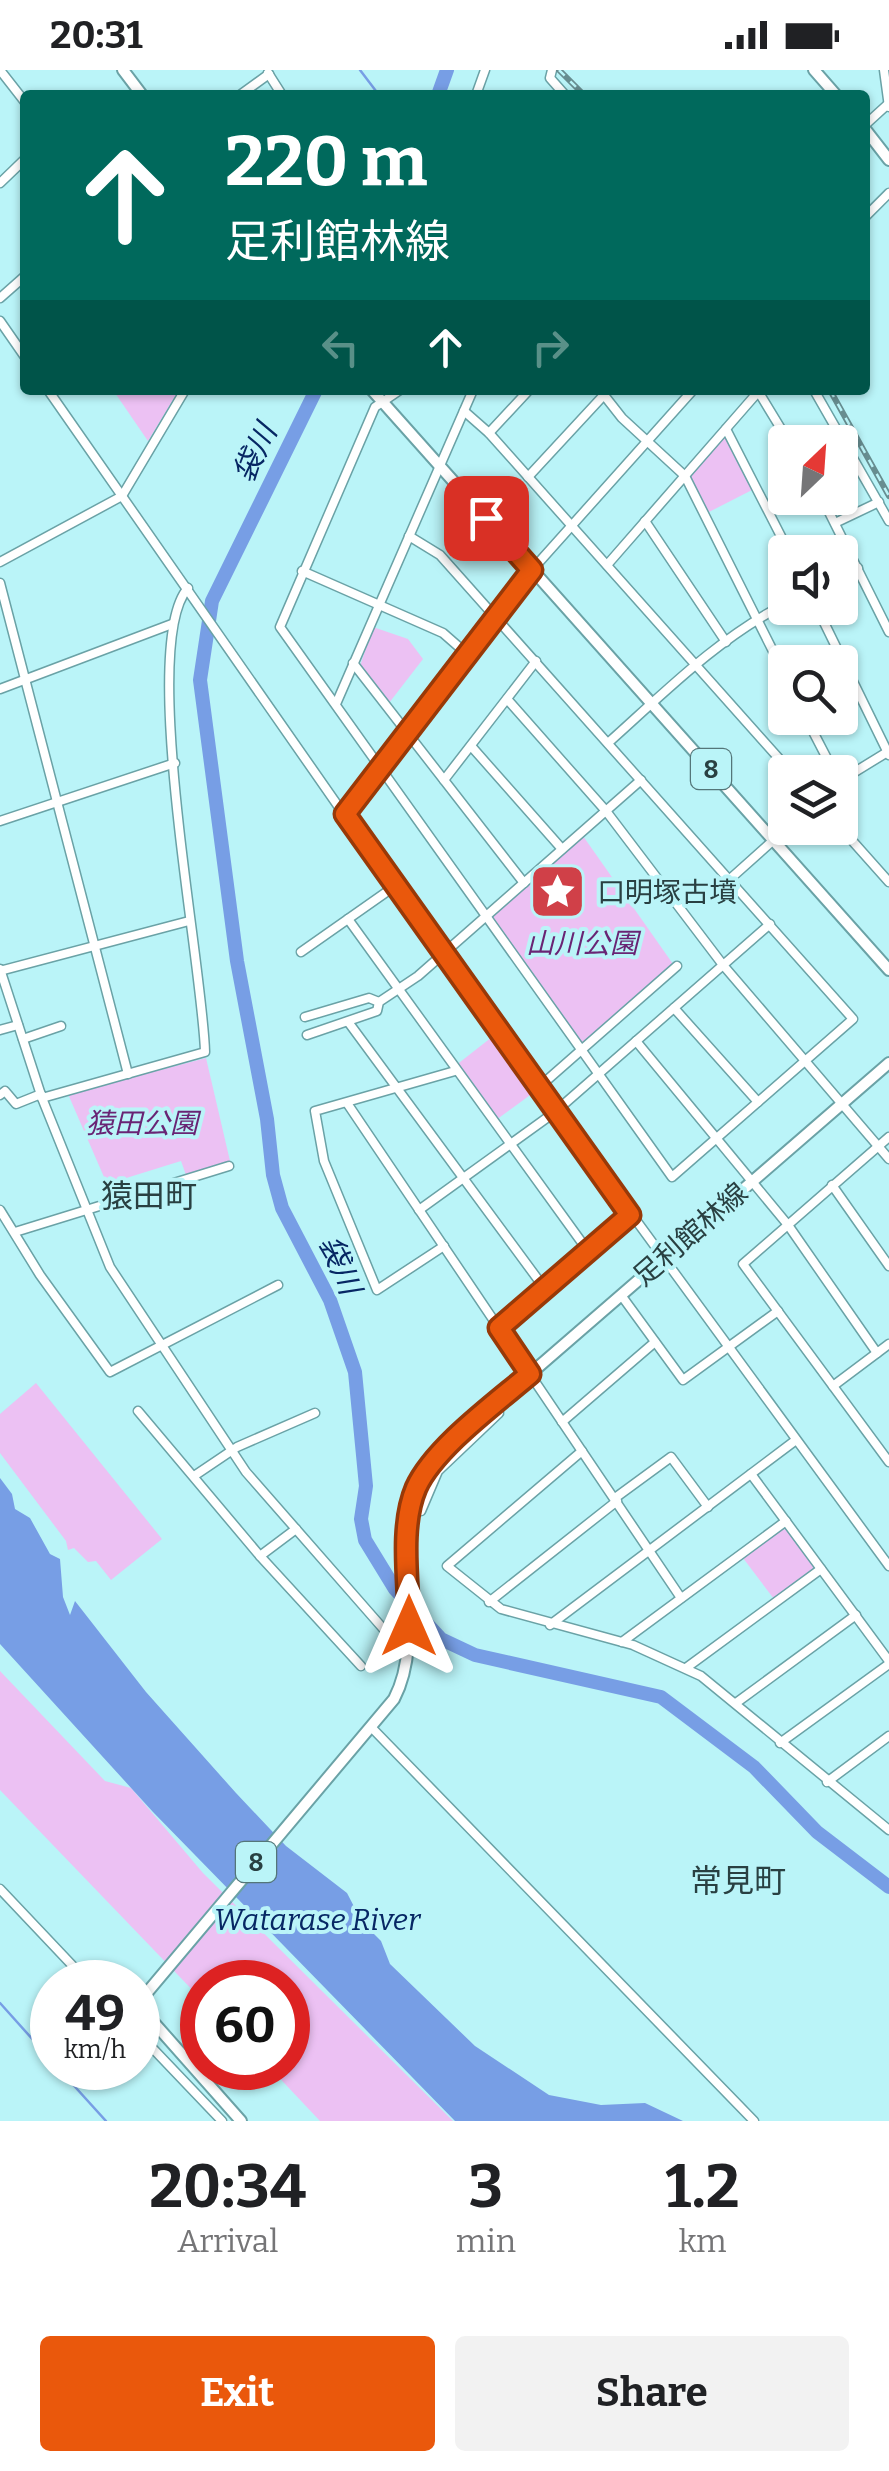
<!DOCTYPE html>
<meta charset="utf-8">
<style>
body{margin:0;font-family:Bitter,"Noto Sans JP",serif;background:#f2f2f2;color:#202124;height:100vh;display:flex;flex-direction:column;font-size:38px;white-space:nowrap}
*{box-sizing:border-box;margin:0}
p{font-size:32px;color:#757577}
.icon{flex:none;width:55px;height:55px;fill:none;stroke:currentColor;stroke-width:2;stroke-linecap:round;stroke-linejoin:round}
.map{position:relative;height:2051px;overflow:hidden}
.sheet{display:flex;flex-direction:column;background:#fff;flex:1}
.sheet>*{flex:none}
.hud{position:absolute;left:20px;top:20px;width:850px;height:305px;border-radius:10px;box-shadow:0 2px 8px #0004;background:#00695c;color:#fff;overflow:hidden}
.needle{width:65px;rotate:25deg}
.fabs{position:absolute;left:768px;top:355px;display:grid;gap:20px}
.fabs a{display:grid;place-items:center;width:90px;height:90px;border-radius:10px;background:#fff;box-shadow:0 2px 8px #0004;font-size:50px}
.speed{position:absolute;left:30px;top:1890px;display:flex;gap:20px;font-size:50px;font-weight:700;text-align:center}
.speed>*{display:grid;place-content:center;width:130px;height:130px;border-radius:50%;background:#fff;box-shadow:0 2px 8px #0004;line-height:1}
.speed small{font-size:25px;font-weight:400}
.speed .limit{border:15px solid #d22;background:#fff;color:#111}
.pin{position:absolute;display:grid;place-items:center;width:85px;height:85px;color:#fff;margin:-42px;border-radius:20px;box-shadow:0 5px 15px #0006}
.me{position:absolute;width:110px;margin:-55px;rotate:0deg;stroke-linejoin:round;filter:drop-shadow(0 0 8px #0008)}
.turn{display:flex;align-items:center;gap:35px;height:210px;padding:0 40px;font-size:45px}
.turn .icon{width:130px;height:130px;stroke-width:2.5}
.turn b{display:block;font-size:70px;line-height:85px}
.lanes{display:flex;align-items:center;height:95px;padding:0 40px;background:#0003;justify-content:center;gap:50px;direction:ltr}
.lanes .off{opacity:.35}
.eta{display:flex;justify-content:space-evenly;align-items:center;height:170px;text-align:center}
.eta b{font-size:60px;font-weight:700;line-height:70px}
.button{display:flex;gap:20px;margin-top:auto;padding:20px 40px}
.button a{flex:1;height:115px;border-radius:10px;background:#ea580c;color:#fff;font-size:40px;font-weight:700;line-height:115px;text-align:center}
.button a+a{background:#f2f2f2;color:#202124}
.status{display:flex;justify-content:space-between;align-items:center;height:70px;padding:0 50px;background:#fff;direction:ltr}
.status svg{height:28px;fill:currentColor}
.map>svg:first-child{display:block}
.green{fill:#ecc1f3}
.water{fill:#779ee5}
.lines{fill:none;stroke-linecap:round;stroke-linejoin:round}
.stream{stroke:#779ee5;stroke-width:2.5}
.river{stroke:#779ee5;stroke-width:14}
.minor-casing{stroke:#6aa2a6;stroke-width:11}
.major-casing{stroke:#6aa2a6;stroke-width:14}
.minor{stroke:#fff;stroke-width:8}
.major{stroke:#fff;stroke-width:10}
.rail-casing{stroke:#678d90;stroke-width:6}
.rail{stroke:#baf4f8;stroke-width:2.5;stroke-dasharray:8;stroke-linecap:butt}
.route-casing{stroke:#983908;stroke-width:25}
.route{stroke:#ea580c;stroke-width:18}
.labels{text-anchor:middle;stroke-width:8;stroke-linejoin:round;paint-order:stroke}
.shield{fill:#baf4f8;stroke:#547679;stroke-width:2.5}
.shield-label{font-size:25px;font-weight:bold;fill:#294042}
.poi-label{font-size:28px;fill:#294042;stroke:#baf4f8;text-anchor:start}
.park-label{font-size:28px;font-style:italic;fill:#692474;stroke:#baf4f8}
.street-label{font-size:28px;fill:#294042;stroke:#baf4f8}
.water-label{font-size:30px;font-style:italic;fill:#072764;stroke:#baf4f8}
.quarter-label{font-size:32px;fill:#294042;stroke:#baf4f8}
</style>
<div class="status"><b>20:31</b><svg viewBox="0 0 49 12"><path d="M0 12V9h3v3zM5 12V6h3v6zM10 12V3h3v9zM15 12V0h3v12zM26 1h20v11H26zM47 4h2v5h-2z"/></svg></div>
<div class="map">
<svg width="889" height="2051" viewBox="0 0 889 2051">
<rect width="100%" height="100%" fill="#baf4f8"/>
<!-- green -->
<g class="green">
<path d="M113,320H179L148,371Z"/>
<path d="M728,366L754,419L707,443L689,406L722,367Z"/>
<path d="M373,557L408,569L423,589L389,633L360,596Z"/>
<path d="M583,766L673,894L580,977L491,851V845Z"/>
<path d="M492,967L533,1023L496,1050L455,996Z"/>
<path d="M206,988L230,1091L186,1105L181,1091L107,1114L68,1024Z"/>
<path d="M36,1313L162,1469L111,1510L96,1491L88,1492L74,1478L68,1480L66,1471L0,1383V1344Z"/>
<path d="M782,1459L789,1460L813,1492V1501L774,1529L743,1488Z"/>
<path d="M0,1601L105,1711L131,1718L203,1803L453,2051H320L270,1998H288V1912H202V1930L0,1720Z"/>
</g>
<!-- water -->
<path class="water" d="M0,1408L12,1424L15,1439L30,1448L50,1484L60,1489L63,1527L70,1545L75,1531L146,1622L236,1723L286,1776L347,1823L362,1852L381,1871L390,1894L475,1976L549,2025L601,2035L645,2033L683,2051H455L153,1742L0,1574Z"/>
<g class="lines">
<!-- stream -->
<g class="stream">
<path d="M360,0L379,25"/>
<path d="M0,1933L52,1991"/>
<path d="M58,1998L106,2051"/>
</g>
<!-- river -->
<g class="river">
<path d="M438,25L447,0"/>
<path d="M316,320L212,531L200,610L237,891L267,1049L273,1105L282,1138L330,1230L355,1302L366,1416L361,1449L365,1470L395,1519L441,1569L475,1585L661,1627L754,1697L817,1762L889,1817"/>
</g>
<defs>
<g id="minor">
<path d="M0,0L25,32"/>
<path d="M552,0L550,8L565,25"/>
<path d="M884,0L889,37"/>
<path d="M268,3L282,25"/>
<path d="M240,25L269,4"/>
<path d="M476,25L485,0"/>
<path d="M865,55L887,35"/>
<path d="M0,113L25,89"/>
<path d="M865,147L889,123"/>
<path d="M0,228L25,206"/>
<path d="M0,251L25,287"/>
<path d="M48,320L442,885L889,1496"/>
<path d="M400,320L375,337L280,557L672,1107L853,949L440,485L409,466"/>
<path d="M600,320L622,348L685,406L785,605"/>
<path d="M814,320L889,451"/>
<path d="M758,321L789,372"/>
<path d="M464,341L489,363L791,702"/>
<path d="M726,359L789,482"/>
<path d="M489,363L529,320"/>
<path d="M528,407L603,326"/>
<path d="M822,428L889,562"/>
<path d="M645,451L726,572"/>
<path d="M835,453L879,432"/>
<path d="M0,492L122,426L185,320"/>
<path d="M607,495L758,322"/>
<path d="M302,501L443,563L467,584"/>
<path d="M840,507L858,498"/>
<path d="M0,513L128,1004"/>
<path d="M817,538L889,685"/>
<path d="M353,593L524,813"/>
<path d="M0,619L172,554"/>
<path d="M507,629L606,741L723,895L889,1089"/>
<path d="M336,634L473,320"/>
<path d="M806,648L834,702"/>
<path d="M608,673C664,623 718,568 785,534"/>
<path d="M471,676L562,779"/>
<path d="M444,710L536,591"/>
<path d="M840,711L889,681"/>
<path d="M345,744L532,500L693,320"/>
<path d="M0,751L175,693"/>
<path d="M840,757L889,812"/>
<path d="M730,809L787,758"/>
<path d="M348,849L588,1181"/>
<path d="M301,882L395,816"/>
<path d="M0,899L42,1028L110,1197L246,1402L387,1563L408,1577"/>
<path d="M0,901L189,851"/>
<path d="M674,938L758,1032"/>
<path d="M305,947L369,928L379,932"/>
<path d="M349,953L545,1219"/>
<path d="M0,960L18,955"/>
<path d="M307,965L377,941L379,932L418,906L641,710"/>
<path d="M23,969L61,956"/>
<path d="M636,971L788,1155L877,1283"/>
<path d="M538,1018L677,896"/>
<path d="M0,1025L5,1021L16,1034L41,1024"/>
<path d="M42,1028L205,982C203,895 138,574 188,518"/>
<path d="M347,1033L681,1528"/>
<path d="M889,1067L743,1194L889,1392"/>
<path d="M832,1115L889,1196"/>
<path d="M0,1140L40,1205L110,1302L278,1215"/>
<path d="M419,1140L555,1042L770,854"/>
<path d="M15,1162L229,1096"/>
<path d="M444,1176L377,1220L324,1091L315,1041L455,1001"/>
<path d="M621,1225L683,1310L778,1241"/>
<path d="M499,1259L630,1145"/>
<path d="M833,1316L889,1274"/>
<path d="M138,1341L260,1486L361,1596"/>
<path d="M562,1352L655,1272"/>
<path d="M582,1381L447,1496L501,1539L633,1575L701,1606L889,1760"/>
<path d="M751,1404L889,1591"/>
<path d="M194,1406L237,1377L315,1343"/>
<path d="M615,1428L671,1387L708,1437"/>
<path d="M421,1441L438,1401L499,1343L497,1333"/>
<path d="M260,1486L296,1459"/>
<path d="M489,1532L617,1431"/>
<path d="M550,1555L796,1370"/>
<path d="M622,1572L786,1451"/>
<path d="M686,1598L821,1499"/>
<path d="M736,1633L856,1545"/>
<path d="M372,1658L754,2051"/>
<path d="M780,1673L889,1594"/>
<path d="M827,1712L889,1666"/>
<path d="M0,1819L88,1912"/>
<path d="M138,1963L222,2051"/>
</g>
<g id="major">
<path d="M123,0L142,25"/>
<path d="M814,0L836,25"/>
<path d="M865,59L889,90"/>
<path d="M372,320L889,900"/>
<path d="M241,2051L148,1946L145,1925L394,1629C428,1564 388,1475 418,1415C433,1384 467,1360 492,1337L889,993"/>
</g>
</defs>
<!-- minor casing -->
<use href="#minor" class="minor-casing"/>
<!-- major casing -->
<use href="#major" class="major-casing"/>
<!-- minor -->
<use href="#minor" class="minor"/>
<!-- major -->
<use href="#major" class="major"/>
<defs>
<g id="rail">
<path d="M559,0L584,25"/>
<path d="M830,320L889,426"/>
</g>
</defs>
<!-- rail casing -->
<use href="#rail" class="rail-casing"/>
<!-- rail -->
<use href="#rail" class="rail"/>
</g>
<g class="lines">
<defs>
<path id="route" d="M409,1556C409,1514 399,1458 416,1418C434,1378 496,1333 530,1304L499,1258L630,1145L345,744L532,500L486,448"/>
</defs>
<!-- route casing -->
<use href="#route" class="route-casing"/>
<!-- route -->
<use href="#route" class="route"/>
</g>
<!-- icons -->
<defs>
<symbol id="sight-square" viewBox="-11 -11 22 22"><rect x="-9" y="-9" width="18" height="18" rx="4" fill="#d04048" stroke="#baf4f8"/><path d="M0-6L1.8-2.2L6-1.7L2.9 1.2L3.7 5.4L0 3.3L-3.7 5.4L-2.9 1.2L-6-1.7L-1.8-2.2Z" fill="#fff"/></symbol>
</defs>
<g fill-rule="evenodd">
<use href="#sight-square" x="526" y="790" width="63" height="63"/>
</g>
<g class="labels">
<!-- shield labels -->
<g class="shield">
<rect x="691" y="679" width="40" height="40" rx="8"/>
<rect x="236" y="1772" width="40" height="40" rx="8"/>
</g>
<g class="shield-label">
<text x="711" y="708">8</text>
<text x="256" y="1801">8</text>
</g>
<!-- poi labels -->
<g class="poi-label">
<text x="597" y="832">口明塚古墳</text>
</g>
<!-- park labels -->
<g class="park-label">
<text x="582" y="883">山川公園</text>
<text x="142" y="1063">猿田公園</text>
</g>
<!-- street labels -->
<g class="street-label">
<text transform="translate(690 1164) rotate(-41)" y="10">足利館林線</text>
</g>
<!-- water labels -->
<g class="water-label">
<text transform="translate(255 383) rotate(-64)" y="10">袋川</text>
<text transform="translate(340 1195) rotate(67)" y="10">袋川</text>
<text x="317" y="1860">Watarase River</text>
</g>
<!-- quarter labels -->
<g class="quarter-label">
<text x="149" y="1137">猿田町</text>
<text x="738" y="1822">常見町</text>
</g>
</g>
</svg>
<div class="fabs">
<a><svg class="needle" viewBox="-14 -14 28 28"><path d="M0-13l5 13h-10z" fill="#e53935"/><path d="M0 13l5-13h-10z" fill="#757577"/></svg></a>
<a><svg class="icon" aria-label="sound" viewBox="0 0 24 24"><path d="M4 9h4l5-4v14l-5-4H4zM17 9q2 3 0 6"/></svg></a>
<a><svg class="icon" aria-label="search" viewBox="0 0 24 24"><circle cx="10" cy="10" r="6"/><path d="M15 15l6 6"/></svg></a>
<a><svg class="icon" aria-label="layers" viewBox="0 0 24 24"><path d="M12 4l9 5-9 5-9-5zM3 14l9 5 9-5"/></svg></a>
</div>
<div class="speed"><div>49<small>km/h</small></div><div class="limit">60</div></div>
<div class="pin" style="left:486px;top:448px;background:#d93025"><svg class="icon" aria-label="arrive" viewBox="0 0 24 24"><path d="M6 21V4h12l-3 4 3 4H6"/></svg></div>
<svg class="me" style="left:409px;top:1556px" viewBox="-20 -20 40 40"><path d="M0-17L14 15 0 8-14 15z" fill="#ea580c" stroke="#fff" stroke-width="4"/></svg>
<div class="hud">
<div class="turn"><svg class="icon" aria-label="ahead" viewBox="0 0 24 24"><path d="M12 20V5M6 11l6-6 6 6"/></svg><div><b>220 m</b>足利館林線</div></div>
<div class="lanes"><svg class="icon off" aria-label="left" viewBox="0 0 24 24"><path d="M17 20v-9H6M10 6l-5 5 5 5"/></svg><svg class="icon" aria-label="ahead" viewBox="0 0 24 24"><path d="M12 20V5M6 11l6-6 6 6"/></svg><svg class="icon off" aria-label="right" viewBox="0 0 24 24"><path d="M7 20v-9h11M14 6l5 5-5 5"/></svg></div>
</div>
</div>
<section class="sheet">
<div class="eta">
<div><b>20:34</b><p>Arrival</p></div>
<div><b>3</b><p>min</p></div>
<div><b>1.2</b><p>km</p></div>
</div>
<div class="button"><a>Exit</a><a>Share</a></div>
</section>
